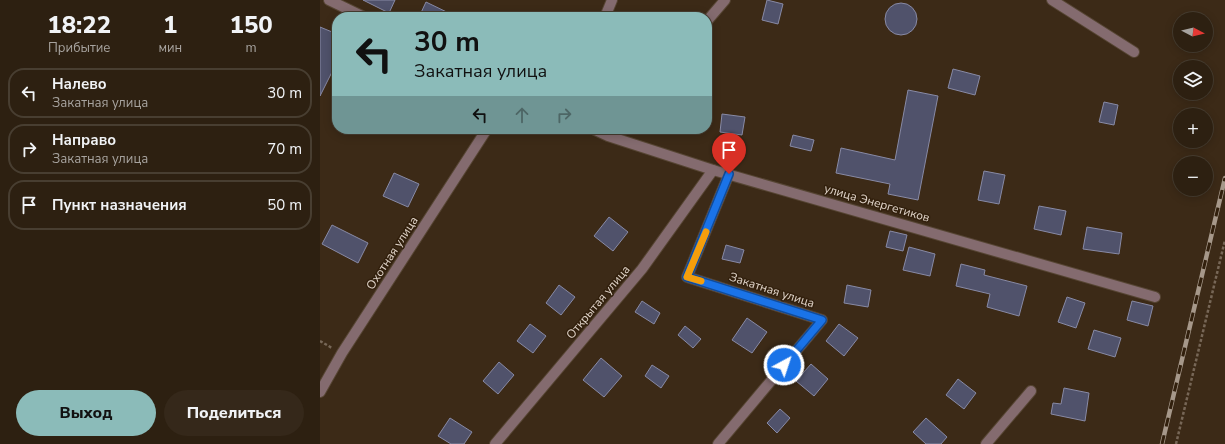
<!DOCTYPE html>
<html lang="ru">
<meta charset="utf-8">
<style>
body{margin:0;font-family:"Nunito Sans",sans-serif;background:#35281a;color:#f1f3f6;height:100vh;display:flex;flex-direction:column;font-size:15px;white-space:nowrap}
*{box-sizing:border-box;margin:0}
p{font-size:13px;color:#a7a39f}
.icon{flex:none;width:22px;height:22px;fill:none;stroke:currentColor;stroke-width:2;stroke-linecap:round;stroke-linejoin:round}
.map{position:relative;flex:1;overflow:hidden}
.drawer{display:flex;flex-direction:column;background:#2d2011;width:320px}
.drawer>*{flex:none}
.banner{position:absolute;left:12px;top:12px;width:380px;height:122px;border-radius:16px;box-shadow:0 2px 10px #0003,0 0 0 1px #483e31;background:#8bbbb9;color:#111;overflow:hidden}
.needle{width:26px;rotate:97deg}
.controls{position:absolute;left:853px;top:12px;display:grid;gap:8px}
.controls a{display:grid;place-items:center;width:40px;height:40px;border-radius:50%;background:#2d2011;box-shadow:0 2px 10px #0003,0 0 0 1px #483e31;font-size:20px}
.pin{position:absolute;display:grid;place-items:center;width:34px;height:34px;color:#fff;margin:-41px -17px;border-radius:50% 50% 50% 0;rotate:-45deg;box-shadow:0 0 4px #0007}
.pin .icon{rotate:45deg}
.me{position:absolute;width:44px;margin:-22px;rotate:40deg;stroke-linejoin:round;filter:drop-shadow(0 0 3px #0008)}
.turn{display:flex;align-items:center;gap:14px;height:84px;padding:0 16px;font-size:18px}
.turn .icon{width:52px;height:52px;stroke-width:2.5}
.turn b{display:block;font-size:28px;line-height:34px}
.lanes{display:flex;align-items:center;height:38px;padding:0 16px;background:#0003;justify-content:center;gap:20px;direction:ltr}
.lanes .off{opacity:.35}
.eta{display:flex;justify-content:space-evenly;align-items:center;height:68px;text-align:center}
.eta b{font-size:24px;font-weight:800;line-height:28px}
.primary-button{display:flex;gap:8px;margin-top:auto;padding:8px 16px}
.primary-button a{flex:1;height:46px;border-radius:24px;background:#8bbbb9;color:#111;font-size:16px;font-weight:800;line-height:46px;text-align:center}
.primary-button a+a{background:#35281a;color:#f1f3f6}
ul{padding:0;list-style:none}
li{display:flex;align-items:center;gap:12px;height:50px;margin:0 8px 6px;padding:0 8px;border:2px solid #483e31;border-radius:16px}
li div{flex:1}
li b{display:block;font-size:15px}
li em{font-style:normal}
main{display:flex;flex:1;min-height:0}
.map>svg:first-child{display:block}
.building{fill:#50526b;stroke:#888aa5}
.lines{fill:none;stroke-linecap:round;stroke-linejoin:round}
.minor-casing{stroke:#564533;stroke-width:12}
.path{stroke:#776757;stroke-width:2.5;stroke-dasharray:3 2;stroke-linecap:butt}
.minor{stroke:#846b6f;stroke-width:10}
.rail-casing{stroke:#a6988a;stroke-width:4.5}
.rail{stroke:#32200d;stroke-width:3;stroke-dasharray:9;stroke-linecap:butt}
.route-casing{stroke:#114b97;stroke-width:10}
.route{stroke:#1a73e8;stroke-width:7}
.slow{stroke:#f59e0b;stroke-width:7}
.labels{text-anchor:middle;stroke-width:3;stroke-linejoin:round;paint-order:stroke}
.street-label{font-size:12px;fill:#e0d4c9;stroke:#32200d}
</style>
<main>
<section class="drawer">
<div class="eta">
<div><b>18:22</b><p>Прибытие</p></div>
<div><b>1</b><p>мин</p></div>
<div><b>150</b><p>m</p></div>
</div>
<ul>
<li><svg class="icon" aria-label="left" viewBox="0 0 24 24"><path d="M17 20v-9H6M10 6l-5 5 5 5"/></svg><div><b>Налево</b><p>Закатная улица</p></div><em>30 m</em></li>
<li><svg class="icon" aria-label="right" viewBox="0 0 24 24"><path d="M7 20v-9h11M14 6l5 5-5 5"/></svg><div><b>Направо</b><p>Закатная улица</p></div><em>70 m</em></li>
<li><svg class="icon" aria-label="arrive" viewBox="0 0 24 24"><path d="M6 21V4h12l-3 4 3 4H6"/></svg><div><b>Пункт назначения</b></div><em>50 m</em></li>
</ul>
<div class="primary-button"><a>Выход</a><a>Поделиться</a></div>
</section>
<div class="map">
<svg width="905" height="444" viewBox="0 0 905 444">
<rect width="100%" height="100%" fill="#3c2a17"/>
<!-- building -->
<g class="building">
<path d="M43,0H75L69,13Z"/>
<path d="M447,0L463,4L458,24L442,20Z"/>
<path d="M106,2L137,17H99Z"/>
<circle cx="581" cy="19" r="16"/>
<path d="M0,27L17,34V72L13,70L0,96Z"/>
<path d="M633,69L660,76L655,95L628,88Z"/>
<path d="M588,90L618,96L598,200L568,194L570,184L516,173L521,148L575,160Z"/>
<path d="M784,102L798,105L794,125L779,122Z"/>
<path d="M402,114L425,117L422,135L400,132Z"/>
<path d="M473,135L494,140L491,151L470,146Z"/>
<path d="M664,171L685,175L679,204L658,200Z"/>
<path d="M74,173L99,184L88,207L63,196Z"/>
<path d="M719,206L746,211L741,235L714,229Z"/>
<path d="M289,217L308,232L293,251L274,236Z"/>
<path d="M12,225L48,243L38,263L2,244Z"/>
<path d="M767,227L802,233L799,254L763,249Z"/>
<path d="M570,231L587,235L583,251L566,247Z"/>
<path d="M406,245L424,250L420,263L402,259Z"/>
<path d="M589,247L615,254L610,276L583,270Z"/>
<path d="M641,264L665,270L664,275L707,286L699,316L667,307L670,294L636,286Z"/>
<path d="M239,285L255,297L241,315L226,303Z"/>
<path d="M527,285L551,290L548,307L524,303Z"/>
<path d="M747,297L765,303L756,328L738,322Z"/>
<path d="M322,301L340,313L334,324L315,312Z"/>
<path d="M812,301L833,306L828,326L807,320Z"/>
<path d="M427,318L447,332L432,353L412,340Z"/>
<path d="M210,324L226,336L213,353L197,341Z"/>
<path d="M519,324L538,338L524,356L506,341Z"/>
<path d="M365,326L381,339L373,348L358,335Z"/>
<path d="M774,330L801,338L795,357L768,349Z"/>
<path d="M281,358L302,376L284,397L263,380Z"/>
<path d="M179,362L194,375L178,394L163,381Z"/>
<path d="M491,364L508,379L494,396L476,381Z"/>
<path d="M332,365L349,376L341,388L325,376Z"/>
<path d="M638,379L656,393L644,409L626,395Z"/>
<path d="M744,388L769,393L765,421L731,414L733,403L741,404Z"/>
<path d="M460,409L470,418L457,433L447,423Z"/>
<path d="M130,418L152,432L144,444H131L118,436Z"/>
<path d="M606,418L627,437L621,444H606L593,432Z"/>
</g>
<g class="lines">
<defs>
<g id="minor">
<path d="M9,0L44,17"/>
<path d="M732,0L814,52"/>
<path d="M285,17L292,0"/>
<path d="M387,21L405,0"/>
<path d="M273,129L288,136L393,170L835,297"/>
<path d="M0,392L22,353L167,129"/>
<path d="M175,444L322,269L393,170"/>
<path d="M398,444L502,320L367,277L409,174"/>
<path d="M666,444L711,391"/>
</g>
</defs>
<!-- minor casing -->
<use href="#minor" class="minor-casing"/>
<!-- path -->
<g class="path">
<path d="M0,341L12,348"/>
<path d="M856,444L905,240"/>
</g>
<!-- minor -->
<use href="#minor" class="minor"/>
<defs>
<path id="rail" d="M842,444L905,178"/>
</defs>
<!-- rail casing -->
<use href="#rail" class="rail-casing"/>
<!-- rail -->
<use href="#rail" class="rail"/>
</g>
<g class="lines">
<defs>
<path id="route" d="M409,174L367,277L502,320L464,365"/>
</defs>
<!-- route casing -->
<use href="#route" class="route-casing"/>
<!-- route -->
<use href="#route" class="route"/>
<!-- slow -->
<path class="slow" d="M381,281L367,277L386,232"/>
</g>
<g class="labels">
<!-- street labels -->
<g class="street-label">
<text transform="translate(557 203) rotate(16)" y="4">улица Энергетиков</text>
<text transform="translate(72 253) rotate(-57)" y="4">Охотная улица</text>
<text transform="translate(452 290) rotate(18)" y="4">Закатная улица</text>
<text transform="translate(278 302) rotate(-50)" y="4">Открытая улица</text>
</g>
</g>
</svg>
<div class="controls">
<a><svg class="needle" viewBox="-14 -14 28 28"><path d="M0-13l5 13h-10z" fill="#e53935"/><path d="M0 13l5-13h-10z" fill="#a7a39f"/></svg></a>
<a><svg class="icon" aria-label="layers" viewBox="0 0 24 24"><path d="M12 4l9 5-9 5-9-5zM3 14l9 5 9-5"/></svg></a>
<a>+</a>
<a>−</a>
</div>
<div class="pin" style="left:409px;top:174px;background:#d93025"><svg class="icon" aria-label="arrive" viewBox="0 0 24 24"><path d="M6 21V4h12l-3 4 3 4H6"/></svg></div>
<svg class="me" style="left:464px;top:365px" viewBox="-20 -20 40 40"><circle r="17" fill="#1a73e8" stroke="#fff" stroke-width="3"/><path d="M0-11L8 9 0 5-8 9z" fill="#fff"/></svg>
<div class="banner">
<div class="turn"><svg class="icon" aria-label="left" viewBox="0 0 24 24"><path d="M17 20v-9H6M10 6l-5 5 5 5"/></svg><div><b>30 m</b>Закатная улица</div></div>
<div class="lanes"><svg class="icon" aria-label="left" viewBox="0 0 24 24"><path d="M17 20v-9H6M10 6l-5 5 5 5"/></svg><svg class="icon off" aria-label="ahead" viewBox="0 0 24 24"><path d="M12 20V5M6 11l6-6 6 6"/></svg><svg class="icon off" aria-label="right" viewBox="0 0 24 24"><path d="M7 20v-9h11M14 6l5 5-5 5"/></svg></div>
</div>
</div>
</main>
